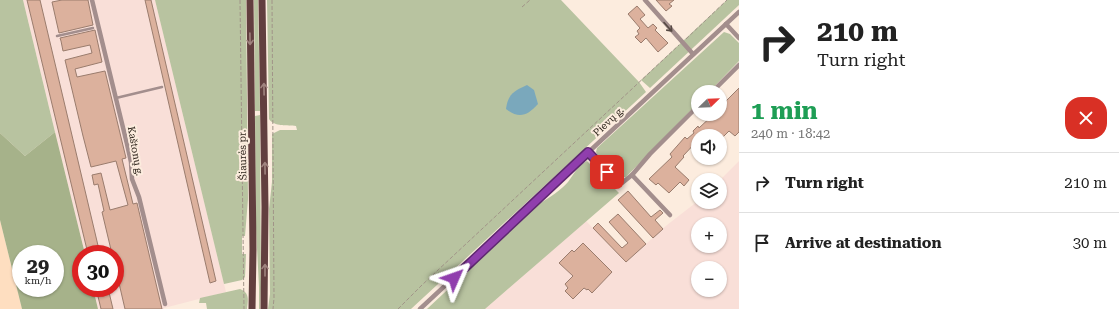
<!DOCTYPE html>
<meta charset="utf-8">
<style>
body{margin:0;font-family:"Roboto Serif",serif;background:#f6f6f6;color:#222;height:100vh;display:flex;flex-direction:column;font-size:15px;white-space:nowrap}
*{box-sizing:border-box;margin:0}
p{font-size:13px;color:#767676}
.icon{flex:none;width:22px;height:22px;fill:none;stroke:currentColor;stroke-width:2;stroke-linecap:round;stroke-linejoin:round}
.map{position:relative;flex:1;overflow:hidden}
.side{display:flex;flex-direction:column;background:#fff;width:380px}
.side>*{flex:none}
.top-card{background:#fff;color:#222;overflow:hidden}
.needle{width:26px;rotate:67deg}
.controls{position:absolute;left:691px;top:85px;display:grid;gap:8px}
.controls a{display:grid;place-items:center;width:36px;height:36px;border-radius:50%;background:#fff;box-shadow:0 1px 3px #0004;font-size:20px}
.speed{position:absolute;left:12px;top:245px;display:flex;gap:8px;font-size:20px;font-weight:700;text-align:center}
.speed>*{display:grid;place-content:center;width:52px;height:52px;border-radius:50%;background:#fff;box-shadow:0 1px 3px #0004;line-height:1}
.speed small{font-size:10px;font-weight:400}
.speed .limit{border:6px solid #d22;background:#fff;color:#111}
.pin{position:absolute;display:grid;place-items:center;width:34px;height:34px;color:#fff;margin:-17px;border-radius:8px;box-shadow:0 2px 6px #0006}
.me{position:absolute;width:44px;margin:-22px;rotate:47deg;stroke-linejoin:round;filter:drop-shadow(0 0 3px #0008)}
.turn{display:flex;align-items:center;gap:14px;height:84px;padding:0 12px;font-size:18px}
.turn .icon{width:52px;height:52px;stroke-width:2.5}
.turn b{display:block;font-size:28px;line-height:34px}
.round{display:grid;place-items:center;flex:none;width:42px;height:42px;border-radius:16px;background:#f6f6f6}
.head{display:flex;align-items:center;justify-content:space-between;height:68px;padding:0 12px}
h1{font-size:24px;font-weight:700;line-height:30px;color:#1e9e55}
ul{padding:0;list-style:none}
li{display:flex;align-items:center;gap:12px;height:60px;padding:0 12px;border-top:1px solid #e0e0e0}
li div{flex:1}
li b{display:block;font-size:15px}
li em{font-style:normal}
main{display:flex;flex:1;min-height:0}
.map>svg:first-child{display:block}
.built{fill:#fedec0}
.industrial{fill:#f9dfd8;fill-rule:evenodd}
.green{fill:#b8c3a0}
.forest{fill:#a6b28a;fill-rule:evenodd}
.water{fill:#7aa8bc}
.building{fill:#dcb19d;stroke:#9a7c6d}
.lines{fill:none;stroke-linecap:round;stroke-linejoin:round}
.path{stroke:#a19488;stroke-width:1;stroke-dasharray:4 2;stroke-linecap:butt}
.lane{stroke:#a38e8d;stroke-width:2.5}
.street{stroke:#a38e8d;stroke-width:4.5}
.primary{stroke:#623f3f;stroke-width:7}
.oneway{stroke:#564943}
.oneway2{stroke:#a0847f}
.route-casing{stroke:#5e2870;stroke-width:10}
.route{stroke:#903ead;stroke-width:7}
.labels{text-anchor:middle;stroke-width:4;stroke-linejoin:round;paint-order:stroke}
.street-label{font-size:10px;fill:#2d241b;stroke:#fcecde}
</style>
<main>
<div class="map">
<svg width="739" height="309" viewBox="0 0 739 309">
<rect width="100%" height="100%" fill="#fcecde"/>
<!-- built -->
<path class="built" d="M0,220L22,309H0Z"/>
<!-- industrial -->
<g class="industrial">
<path d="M23,0H155L226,292L164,308V309H98L93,288H115V254H85Z"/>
<path d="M739,161V309H485L586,221L626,262L667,225L698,201L720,202V180ZM698,224H720V246H698ZM698,268H720V290H698Z"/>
</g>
<!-- green -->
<g class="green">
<path d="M0,0H23L55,132L25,156L0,133Z"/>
<path d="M155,0H246L248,199L245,236H242V254H246L245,277L242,280L224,284Z"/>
<path d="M254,0H258L260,111H255Z"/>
<path d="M267,0H561L639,82L646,92L411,309H268L270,294L269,209L272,182V134L280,130H297L296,126C288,125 274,127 269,119Z"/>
<path d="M727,0H739V5L650,88L641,80Z"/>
<path d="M724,32L730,34L739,43V61L709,92H698V103L626,177H618L598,156L596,152L597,148Z"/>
<path d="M260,115L261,288L260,309H259V287L256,228L255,116Z"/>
<path d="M587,161L619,193L485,309H427L540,203C548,199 562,189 568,182C574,174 578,165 587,161Z"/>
<path d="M240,289C250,293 248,300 247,309H207L206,303H199L200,298Z"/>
</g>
<!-- forest -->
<path class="forest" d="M55,132L85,254H81V288H93L98,309H22L0,220V133L25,156ZM21,254H55V288H21Z"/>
<!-- water -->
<path class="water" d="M527,85L534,90L538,104C527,116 519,119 506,109C508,94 514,91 527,85Z"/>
<!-- building -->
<g class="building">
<path d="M27,0H40L100,254H88Z"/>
<path d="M62,0H88L93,25L59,33L52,2Z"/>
<path d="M145,0H151L216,281L210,283Z"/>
<path d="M656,0H674L669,4L672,6L666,11Z"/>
<path d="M637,6L645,15L640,19L648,28L653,24L657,28L655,30L668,43L658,52L646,38L641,43L635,37L639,34L637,31L640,28L628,14Z"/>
<path d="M95,30L102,62L75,69L77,77L105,71L126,158L122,159L133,204L137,203L162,309H125L115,266V254H112L102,212L104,211L98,184L94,185L92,175L101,173L110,210L128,205L116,161L91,167L83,136L65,60L92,53L90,45L63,51L61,41L60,38Z"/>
<path d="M739,88V132L735,136L729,131L720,140V136H698V140L683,156L684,157L675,167L689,180L684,186L680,182L669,193L658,183L656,185L649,179L672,157L670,154L685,137L687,139L694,133L693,131L698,126L699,128L714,114H720V107Z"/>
<path d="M628,191L651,217L660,210L663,213L655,220L663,229L653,238L618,200Z"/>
<path d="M618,214L646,244L626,262L593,228L598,223L622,248L628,243L609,222Z"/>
<path d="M583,243L612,272L592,293L588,289L587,290L584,288L573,299L565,291L568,288L565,284L573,276L559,263L572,250L574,252Z"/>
<path d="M96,288H108L113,309H101Z"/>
</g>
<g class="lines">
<!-- path -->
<g class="path">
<path d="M240,0L244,309"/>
<path d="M272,0L274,298L273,309"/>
<path d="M522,7L530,0"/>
<path d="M686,39L727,0"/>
<path d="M398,309L422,285L679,45"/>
</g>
<!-- lane -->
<g class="lane">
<path d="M57,36L93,28"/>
<path d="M116,98L162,87"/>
</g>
<!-- street -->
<g class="street">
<path d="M92,0L127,144L131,162L132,179L139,197L165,304"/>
<path d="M645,0L693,54"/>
<path d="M726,24L739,38"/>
<path d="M712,92L739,65"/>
<path d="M588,152L616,182L622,183L632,175L650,154L698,106"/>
<path d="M632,175L670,215"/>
<path d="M420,309L739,12"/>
</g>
<!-- primary -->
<g class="primary">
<path d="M250,0L253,249L252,309"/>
<path d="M262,0L265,207L264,309"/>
</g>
</g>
<!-- one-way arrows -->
<defs><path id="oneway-shaft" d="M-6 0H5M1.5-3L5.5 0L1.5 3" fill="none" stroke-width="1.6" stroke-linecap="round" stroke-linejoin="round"/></defs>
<use class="oneway" href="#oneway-shaft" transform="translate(668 27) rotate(48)"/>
<g class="oneway2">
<use href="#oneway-shaft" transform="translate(250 39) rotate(89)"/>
<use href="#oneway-shaft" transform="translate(264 89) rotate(-91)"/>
<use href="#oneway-shaft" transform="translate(265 168) rotate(-91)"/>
<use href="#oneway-shaft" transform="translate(265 270) rotate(-90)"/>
</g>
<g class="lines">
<defs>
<path id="route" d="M454,278L588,152L607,172"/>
</defs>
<!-- route casing -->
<use href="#route" class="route-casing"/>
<!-- route -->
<use href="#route" class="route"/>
</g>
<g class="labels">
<!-- street labels -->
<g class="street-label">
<text transform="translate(608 121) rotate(-43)" y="4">Pievų g.</text>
<text transform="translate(136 151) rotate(80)" y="4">Kaštonų g.</text>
<text transform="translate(242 155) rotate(-91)" y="4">Šiaurės pr.</text>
</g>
</g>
</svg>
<div class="controls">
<a><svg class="needle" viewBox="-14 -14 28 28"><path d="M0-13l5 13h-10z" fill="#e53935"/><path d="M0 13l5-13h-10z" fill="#767676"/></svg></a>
<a><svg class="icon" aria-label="sound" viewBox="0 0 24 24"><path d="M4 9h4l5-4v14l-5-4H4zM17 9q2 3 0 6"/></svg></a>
<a><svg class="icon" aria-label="layers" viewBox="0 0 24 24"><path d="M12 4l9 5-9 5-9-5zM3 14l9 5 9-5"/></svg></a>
<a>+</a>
<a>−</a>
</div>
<div class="speed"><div>29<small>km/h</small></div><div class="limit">30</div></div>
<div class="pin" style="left:607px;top:172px;background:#d93025"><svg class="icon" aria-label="arrive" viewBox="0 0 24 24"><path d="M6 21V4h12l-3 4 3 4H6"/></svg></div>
<svg class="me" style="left:454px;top:278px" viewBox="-20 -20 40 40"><path d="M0-17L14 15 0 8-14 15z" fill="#903ead" stroke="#fff" stroke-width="4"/></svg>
</div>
<section class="side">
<div class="top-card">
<div class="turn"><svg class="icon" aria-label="right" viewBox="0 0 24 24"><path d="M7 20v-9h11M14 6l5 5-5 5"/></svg><div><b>210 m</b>Turn right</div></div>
</div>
<div class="head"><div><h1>1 min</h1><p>240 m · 18:42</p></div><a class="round" style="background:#d93025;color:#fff"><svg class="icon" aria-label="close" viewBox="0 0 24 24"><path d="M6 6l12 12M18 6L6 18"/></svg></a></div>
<ul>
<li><svg class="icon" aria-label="right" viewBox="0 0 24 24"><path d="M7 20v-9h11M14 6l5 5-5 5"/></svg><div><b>Turn right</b></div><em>210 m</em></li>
<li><svg class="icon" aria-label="arrive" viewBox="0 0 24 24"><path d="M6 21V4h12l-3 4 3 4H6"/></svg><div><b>Arrive at destination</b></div><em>30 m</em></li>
</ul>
</section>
</main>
